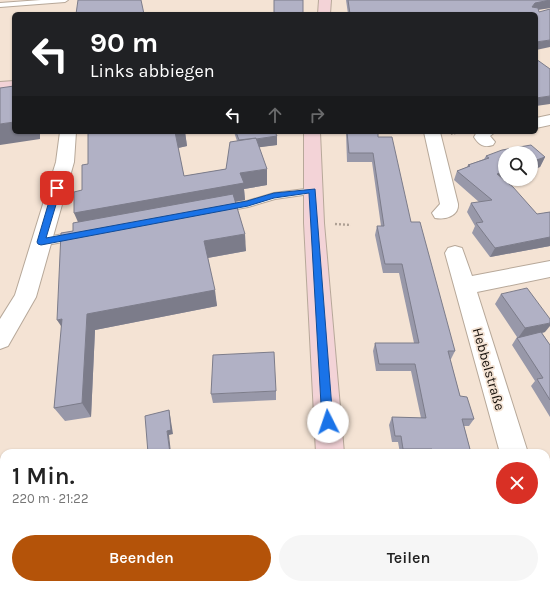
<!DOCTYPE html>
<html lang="de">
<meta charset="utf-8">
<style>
body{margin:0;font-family:Karla,sans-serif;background:#f6f6f6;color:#222;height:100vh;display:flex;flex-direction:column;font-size:15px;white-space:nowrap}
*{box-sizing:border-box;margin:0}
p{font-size:13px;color:#767676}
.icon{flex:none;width:22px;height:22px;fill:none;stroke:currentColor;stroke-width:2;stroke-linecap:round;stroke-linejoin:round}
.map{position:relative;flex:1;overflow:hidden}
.panel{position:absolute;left:0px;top:449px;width:550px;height:140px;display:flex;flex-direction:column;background:#fff;border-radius:12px 12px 0 0;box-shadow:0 1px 3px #0004}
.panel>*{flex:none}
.top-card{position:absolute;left:12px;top:12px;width:526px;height:122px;border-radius:6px;box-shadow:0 1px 3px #0004;background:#202124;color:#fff;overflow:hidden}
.controls{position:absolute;left:498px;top:146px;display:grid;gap:8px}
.controls a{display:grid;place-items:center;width:40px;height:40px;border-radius:50%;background:#fff;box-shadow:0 1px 3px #0004;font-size:20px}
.pin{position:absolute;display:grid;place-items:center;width:34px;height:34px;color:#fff;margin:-17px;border-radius:8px;box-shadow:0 2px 6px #0006}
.me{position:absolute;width:44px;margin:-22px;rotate:356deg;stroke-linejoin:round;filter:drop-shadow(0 0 3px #0008)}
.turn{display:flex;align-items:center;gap:14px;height:84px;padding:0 12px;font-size:18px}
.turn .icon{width:52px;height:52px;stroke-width:2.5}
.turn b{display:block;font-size:28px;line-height:34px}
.lanes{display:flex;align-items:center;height:38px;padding:0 12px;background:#0003;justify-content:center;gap:20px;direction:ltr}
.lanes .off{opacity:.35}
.round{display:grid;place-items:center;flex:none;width:42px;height:42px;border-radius:21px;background:#f6f6f6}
.overview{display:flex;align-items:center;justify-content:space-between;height:68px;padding:0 12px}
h1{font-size:24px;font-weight:600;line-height:30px}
.button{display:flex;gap:8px;margin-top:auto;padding:8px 12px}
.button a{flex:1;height:46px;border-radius:24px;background:#b45309;color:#fff;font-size:16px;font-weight:600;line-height:46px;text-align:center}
.button a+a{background:#f6f6f6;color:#222}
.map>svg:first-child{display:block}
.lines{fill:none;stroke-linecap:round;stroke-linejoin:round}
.lane-casing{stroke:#b7a899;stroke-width:2}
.street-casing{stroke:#b7a899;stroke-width:2}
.secondary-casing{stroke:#b7a899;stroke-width:2}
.path-far2{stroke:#aea094;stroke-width:2;stroke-dasharray:1.5 1.5;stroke-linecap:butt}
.path-far1{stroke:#aea094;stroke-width:2.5;stroke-dasharray:2 2;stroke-linecap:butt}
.path{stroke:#aea094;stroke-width:3.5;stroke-dasharray:2.5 2.5;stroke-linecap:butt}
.lane{fill:#fff;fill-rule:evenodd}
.street{fill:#fff;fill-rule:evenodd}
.secondary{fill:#f3d3d7;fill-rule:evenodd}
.wall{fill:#9898a9}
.shaded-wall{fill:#7c7c8a}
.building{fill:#b1b1c5;stroke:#7c7c8a}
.route{fill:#1a73e8;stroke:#114b97}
.labels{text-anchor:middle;stroke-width:3.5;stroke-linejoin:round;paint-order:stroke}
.street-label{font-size:14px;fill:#18120d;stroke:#f4e3d4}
</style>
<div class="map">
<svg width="550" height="589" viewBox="0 0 550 589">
<rect width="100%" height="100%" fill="#f4e3d4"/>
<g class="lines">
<defs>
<g id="lane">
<path d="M41,0H68L65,2L0,7V3Z"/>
<path d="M313,188L318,191L317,193L275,199L248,207L221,212L216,209L217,207L247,201L274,193Z"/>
<path d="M75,232L79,233L80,236L79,239L41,246L37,245L36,242L37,239L41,238Z"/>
</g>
<g id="street">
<path d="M550,115V125L536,128V118Z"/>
<path d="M60,132H76L74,162L36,297L8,346L0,349V319L15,295L56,162Z"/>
<path d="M424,132H440L458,204C459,216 445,220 435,218L432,213L440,204Z"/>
<path d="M477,132H495L490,136L495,142L493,145C484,148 479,145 474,137Z"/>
<path d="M455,246L462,248L472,276L550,261V277L477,292L528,453H500L445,253L448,248Z"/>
<path d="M550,461V489L546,490V462Z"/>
</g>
<g id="secondary">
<path d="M319,0H331L330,14H318Z"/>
<path d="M14,81V89L0,90V82Z"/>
<path d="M304,132H320L324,223L344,453H316L304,223Z"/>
<rect x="324" y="585" width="32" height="4"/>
</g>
</defs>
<!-- lane casing -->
<use href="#lane" class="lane-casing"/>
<!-- street casing -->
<use href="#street" class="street-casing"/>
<!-- secondary casing -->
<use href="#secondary" class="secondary-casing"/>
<!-- path-far2 -->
<path class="path-far2" d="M451,134L464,132"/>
<!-- path-far1 -->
<path class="path-far1" d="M335,224L351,225"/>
<!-- path -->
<path class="path" d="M546,553L550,562"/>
<!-- lane -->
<use href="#lane" class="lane"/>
<!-- street -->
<use href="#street" class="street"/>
<!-- secondary -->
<use href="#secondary" class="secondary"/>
</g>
<!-- wall -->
<g class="wall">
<path d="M346,0H550V8L538,9L536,14H348Z"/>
<path d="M303,13V14H274Z"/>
<path d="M88,132H185L187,146L178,148L184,176L226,169L237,141L234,132H275L277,145L259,147L267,185L244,189L245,200L235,202L246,251L208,258L217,306L95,330L91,417L65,421L54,408L73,231L78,222L82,190L88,164Z"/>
<path d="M346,132H378V137L411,222L455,351L451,359H450L460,396L474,419L469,426H464L471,453H400L398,442H392L389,425L392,417L421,418L411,371H376L373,351L375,343H414L399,273H383L375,235L377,226H381L372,162H347Z"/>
<path d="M486,156L545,157L540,167L504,180L537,214L550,212V246L490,257L472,233L475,226L467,212L471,203L479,202L454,180L457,171L467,167L468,165L484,159Z"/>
<path d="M501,294L545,332L542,333L550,345V417L531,386L535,381L512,345L517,337L495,304Z"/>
<path d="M276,391V400L213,403L211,394Z"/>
<path d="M461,585H523L524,589H462Z"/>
</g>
<!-- shaded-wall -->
<g class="shaded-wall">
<path d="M550,0V8L532,11V7L535,3Z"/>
<path d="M550,40V47L536,50V42Z"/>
<path d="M550,96V104L536,106V98Z"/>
<path d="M14,122V132H40V139L0,145V124Z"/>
<path d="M175,132H185L187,146L178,148Z"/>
<path d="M277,136V145L240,150V142Z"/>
<path d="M545,157L540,167L531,170V162Z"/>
<path d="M267,169V185L244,189L245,200L81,229L74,213L240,173Z"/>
<path d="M505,171V179H506L493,183L497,174Z"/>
<path d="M245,234L246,251L207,258L204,241Z"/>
<path d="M550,237V246L490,257L495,248Z"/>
<path d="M215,290L217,306L95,330L91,417L82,403L87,314Z"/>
<path d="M62,319L67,335L57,320Z"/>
<path d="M550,323V326L545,332L518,338L525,328Z"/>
<path d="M169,410L170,415L173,434L169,435L171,453H170L167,431Z"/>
<path d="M4,532V542L0,543V535Z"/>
<rect x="114" y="585" width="9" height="4"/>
</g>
<!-- building -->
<g class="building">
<path d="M78,0H141L144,14H76Z"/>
<path d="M274,0H303V13H296V14H274Z"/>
<path d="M348,0H550L535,3L532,7L538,8L539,12L550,9V40L536,42V14H350Z"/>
<path d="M536,59L550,69V96L536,98Z"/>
<path d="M14,86V122L0,124V88Z"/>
<path d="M88,132H175L184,176L226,169L230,142L256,138L267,169L240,173L244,183L74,213V192L82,190V165L88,164Z"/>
<path d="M236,132H275L277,136L256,139V138L239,140Z"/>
<path d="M347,132H378V137H392L411,222H420L455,351H448L460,396L467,397L474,419H462L471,453H433L432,449H403L401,436H395L392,417L426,418L415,364H379L375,343H419L402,264H385L377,226H384L373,153H349Z"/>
<path d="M531,145L545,157L531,162V153H505V171L497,174L513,187L537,214L550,212V237L495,248L476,223L483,222L471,203L492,200L457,171L470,166L468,165L489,158L486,156L502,150Z"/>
<path d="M233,194L245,234L204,241L215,290L87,314L82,403L54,408L62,319L57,320L61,233L73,231V223Z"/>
<path d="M527,288L550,319V323L525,328L501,294Z"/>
<path d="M541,332L550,345V400L537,379L543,378L517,338Z"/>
<path d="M274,352L276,391L211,394L213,355Z"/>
<path d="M169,410L171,430L167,431L170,453H148L145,416Z"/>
<path d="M118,451V453H109Z"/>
<path d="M4,491V534L0,535V492Z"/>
<rect x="52" y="585" width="62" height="4"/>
<rect x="176" y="585" width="95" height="4"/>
<path d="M469,585H523L524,589H470Z"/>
</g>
<!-- route -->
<path class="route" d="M57,186L61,188L46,238L247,201L274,193L315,189L333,422L332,426L328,427L324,426L322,422L309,193L274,198L248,206L41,245L38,244L37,242L53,188Z"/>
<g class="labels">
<!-- street labels -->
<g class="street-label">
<text transform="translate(489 369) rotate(74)" y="5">Hebbelstraße</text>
</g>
</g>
</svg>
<div class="controls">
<a><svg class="icon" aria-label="search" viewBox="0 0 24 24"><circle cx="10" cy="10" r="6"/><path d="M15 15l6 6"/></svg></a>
</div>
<div class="pin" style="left:57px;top:188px;background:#d93025"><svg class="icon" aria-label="arrive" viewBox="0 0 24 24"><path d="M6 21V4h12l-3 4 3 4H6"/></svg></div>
<svg class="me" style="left:328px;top:422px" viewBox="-20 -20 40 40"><circle r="19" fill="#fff"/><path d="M0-13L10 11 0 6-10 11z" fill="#1a73e8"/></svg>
<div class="top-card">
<div class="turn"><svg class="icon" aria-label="left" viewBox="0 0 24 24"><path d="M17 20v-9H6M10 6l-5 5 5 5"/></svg><div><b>90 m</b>Links abbiegen</div></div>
<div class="lanes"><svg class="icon" aria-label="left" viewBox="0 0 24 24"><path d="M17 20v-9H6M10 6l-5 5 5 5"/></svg><svg class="icon off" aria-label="ahead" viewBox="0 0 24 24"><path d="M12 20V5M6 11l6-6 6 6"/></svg><svg class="icon off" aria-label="right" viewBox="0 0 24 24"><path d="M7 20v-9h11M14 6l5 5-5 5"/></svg></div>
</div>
<section class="panel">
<div class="overview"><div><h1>1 Min.</h1><p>220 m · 21:22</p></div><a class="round" style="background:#d93025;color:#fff"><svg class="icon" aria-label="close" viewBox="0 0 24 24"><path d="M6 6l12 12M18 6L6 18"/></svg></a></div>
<div class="button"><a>Beenden</a><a>Teilen</a></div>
</section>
</div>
